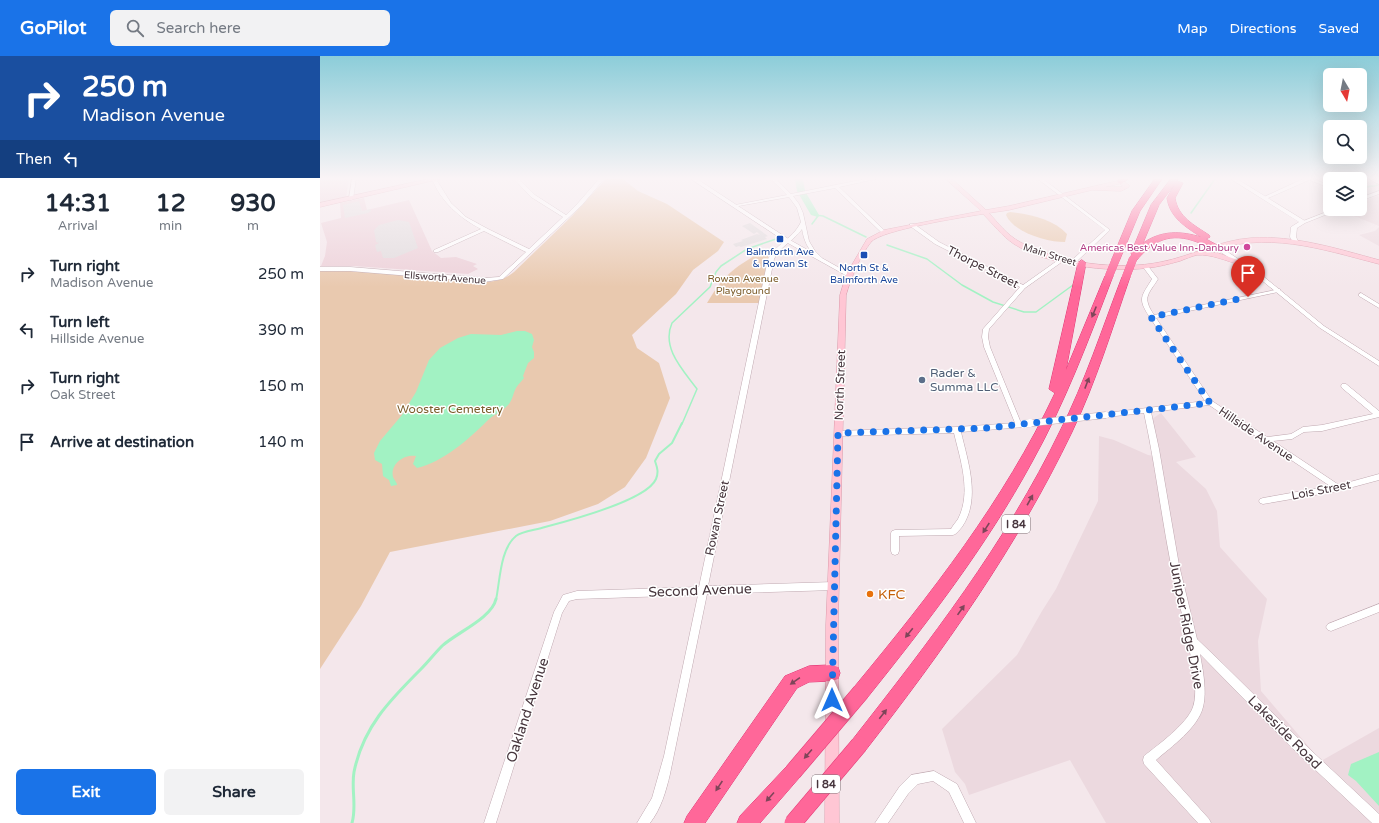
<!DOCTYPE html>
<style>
body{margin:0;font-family:"Varela Round",sans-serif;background:#f2f2f3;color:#1f2937;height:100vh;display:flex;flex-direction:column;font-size:15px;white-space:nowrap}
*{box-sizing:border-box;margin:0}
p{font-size:13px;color:#747a83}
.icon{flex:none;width:22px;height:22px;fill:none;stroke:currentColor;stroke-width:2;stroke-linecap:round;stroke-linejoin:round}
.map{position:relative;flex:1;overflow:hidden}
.details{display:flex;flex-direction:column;background:#fff;width:320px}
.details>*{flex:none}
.banner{background:#1a4fa0;color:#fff;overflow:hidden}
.needle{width:26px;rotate:170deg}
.tools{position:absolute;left:1003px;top:12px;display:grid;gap:8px}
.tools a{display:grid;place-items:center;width:44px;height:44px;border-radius:6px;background:#fff;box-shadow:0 4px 16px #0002;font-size:20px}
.pin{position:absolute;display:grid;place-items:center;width:34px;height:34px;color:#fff;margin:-41px -17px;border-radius:50% 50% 50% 0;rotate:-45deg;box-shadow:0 0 4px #0007}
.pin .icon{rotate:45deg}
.me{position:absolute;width:44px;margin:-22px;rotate:0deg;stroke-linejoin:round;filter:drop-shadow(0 0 3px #0008)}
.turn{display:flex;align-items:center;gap:14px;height:84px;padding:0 16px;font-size:18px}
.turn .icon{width:52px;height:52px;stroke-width:2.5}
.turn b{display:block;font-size:28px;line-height:34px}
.then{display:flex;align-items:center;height:38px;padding:0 16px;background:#0003;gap:8px;font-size:15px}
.eta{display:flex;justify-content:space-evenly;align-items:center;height:68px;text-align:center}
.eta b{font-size:24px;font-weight:700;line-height:28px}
.primary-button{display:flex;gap:8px;margin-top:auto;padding:8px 16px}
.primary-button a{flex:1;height:46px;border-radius:6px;background:#1a73e8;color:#fff;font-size:16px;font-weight:700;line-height:46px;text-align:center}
.primary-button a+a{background:#f2f2f3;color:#1f2937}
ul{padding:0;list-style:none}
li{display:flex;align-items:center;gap:12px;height:56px;padding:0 16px}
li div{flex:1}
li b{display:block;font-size:15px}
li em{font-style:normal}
header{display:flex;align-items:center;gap:24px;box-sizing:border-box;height:56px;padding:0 20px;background:#1a73e8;color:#fff}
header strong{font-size:19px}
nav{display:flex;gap:22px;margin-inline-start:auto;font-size:14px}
.search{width:280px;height:36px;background:#f2f2f3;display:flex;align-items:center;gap:10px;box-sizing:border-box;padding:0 14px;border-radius:6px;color:#747a83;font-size:15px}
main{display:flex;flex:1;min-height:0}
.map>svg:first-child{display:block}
.residential{fill:#ecd9df}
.education{fill:#edd1d9}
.green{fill:#e9c9af}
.parking{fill:#e2dcde}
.water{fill:#a2f2c3}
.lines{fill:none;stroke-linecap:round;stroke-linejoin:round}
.stream-far2{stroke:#a2f2c3;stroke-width:1.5}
.stream-far1{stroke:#a2f2c3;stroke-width:2}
.stream{stroke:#a2f2c3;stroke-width:3}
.river{fill:#a2f2c3;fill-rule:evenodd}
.minor-casing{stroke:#c0a9b1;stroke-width:1}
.tertiary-casing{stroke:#c0a9b1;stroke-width:1}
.secondary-casing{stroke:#db9aaa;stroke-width:1}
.motorway-casing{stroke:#e13573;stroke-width:1}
.minor{fill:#fff;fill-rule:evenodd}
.tertiary{fill:#fff;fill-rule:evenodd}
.secondary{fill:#ffc6d4;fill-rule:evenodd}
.motorway{fill:#ff6799;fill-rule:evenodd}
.minor-bridge-far1-casing{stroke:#c0a9b1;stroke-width:7;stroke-linecap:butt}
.minor-bridge-casing{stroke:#c0a9b1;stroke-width:8;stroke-linecap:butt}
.motorway-bridge-far1-casing{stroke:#e13573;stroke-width:8;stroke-linecap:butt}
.motorway-bridge-casing{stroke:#e13573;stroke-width:18;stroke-linecap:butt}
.minor-bridge-far1{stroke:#fff;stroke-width:6}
.minor-bridge{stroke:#fff;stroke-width:8}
.motorway-bridge-far1{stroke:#ff6799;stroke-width:8}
.motorway-bridge{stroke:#ff6799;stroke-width:17}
.oneway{fill:#7e4559}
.route{stroke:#1a73e8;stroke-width:7;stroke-dasharray:0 12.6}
.transit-dot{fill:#1a4fb4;stroke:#fff;stroke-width:1.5}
.hotel-dot{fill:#d1479c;stroke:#fff;stroke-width:1.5}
.service-dot{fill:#5c6f8a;stroke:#fff;stroke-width:1.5}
.food-dot{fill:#e8710a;stroke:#fff;stroke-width:1.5}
.labels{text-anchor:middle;stroke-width:3;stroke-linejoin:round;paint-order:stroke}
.far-hotel-label{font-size:10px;fill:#b23c85;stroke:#fff;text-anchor:end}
.far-transit-label{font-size:10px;fill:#164399;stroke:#fff}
.far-street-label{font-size:10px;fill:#47363d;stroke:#fff}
.far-park-label{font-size:10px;fill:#7b5b28;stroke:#fff}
.shield{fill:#fff;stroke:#7e7277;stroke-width:1}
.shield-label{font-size:11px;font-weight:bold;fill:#47363d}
.street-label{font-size:12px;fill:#47363d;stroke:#fff}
.service-label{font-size:12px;fill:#4e5e75;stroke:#fff;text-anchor:start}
.park-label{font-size:12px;fill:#7b5b28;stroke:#fff}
.near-street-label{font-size:14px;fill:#47363d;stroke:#fff}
.near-food-label{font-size:14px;fill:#c56008;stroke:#fff;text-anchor:start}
</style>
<header>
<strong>GoPilot</strong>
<div class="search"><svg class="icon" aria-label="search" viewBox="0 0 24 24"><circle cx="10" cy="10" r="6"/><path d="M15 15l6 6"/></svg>Search here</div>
<nav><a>Map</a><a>Directions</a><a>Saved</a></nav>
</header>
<main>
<section class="details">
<div class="banner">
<div class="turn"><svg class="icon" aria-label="right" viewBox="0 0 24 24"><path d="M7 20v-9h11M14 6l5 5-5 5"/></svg><div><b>250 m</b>Madison Avenue</div></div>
<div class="then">Then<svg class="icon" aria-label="left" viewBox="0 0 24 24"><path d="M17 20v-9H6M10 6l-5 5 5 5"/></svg></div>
</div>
<div class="eta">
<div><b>14:31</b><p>Arrival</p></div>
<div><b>12</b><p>min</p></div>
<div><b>930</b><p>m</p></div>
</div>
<ul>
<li><svg class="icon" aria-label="right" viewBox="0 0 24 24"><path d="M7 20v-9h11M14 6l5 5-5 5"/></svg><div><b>Turn right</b><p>Madison Avenue</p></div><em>250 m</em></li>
<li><svg class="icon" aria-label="left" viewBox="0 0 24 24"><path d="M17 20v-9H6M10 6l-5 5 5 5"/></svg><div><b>Turn left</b><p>Hillside Avenue</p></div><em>390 m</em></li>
<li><svg class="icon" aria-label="right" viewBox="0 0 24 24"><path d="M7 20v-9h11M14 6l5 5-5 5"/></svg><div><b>Turn right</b><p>Oak Street</p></div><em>150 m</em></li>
<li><svg class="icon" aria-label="arrive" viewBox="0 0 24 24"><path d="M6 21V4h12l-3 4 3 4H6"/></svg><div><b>Arrive at destination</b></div><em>140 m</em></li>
</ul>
<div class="primary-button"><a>Exit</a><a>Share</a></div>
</section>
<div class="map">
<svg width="1059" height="767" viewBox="0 0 1059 767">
<rect width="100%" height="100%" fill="#f4e7eb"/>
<!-- residential -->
<g class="residential">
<path d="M1057,140L1059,141V170L1022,155L1040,153V147Z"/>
<path d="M1059,171V190L1039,179L1055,175Z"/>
<path d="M841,357L876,401L856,406L886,433L897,455L900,491L947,543L938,585L941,635L1001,705L1059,672V767H786L750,704L649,739L645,728L635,716L622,673L697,599L722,555L736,533L778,445L779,380L794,384L828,399L840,401L832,363Z"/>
</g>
<!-- education -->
<g class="education">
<path d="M0,123H29L26,142L0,147Z"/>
<path d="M44,142L47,154L89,144L112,195L121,202L136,201L157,208L153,210L158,213L148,218L34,210H1L5,200L7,186L1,167L21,162L20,147Z"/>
</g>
<!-- green -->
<g class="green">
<path d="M286,123H303L318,135L347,148L404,186L398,195L373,214L356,238L312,279L317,292L339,307L350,342L326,402L305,431L278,448L230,465L70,496L41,550L0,613V215H32L164,226C176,225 184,224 194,216L252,160Z"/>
<path d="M690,156C710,158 733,163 747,178L745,186C728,186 694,177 686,159L687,157Z"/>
<path d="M443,195L449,197L439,247H387C404,218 415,211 443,195Z"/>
</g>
<!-- parking -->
<g class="parking">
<path d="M39,145L42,155L50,153L51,155L48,157L25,162L23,149Z"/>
<path d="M78,164L89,166L98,192L74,202H63L61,195L57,196L55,189L59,187L56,186L54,174L59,169Z"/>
<path d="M430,167L448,180L445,181L447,183L421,191L419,190L416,191L413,188L423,185L421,184L437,178L440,179L437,176L434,178L422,170Z"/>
</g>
<!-- water -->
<g class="water">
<path d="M197,275H205L212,278L214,284L212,291L214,296V302L208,307L203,320L204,322C202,325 198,328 196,332C193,337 193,343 189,348C182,356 174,358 167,365C149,383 123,406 97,412L93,408L96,400C84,398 70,408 73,421C74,424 77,426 77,429L71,430L69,424L63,420L62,408L55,404L54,397L60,385L82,359L96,336L109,304L120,292L138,282L151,278L181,279Z"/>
<path d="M1059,696V750L1036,725L1028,719L1031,708Z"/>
</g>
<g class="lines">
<!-- stream-far2 -->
<g class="stream-far2">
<path d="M1040,132L1059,129"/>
<path d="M871,157L895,123"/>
<path d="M492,168L498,160L495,159L503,160L546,181"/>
<path d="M567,189L607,203L642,229L673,246L704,256H716L753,229"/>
<path d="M362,368L377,333C363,314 341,292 352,267L390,231L396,216L401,210L427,193L456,183"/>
</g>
<!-- stream-far1 -->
<path class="stream-far1" d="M176,544C180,525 180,493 196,480C202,475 217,474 225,471C248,465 327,444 336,423C339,416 337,411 335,405L339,398L352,387L362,367"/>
<!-- stream -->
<path class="stream" d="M32,767C37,750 31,733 34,716C43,671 70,644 101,613C108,606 115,597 122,590C136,577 172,562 176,543"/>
<!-- river -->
<path class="river" d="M475,123H483L485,135L499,159L498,161L491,159L477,135Z"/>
<defs>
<g id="minor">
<path d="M32,123H36L33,143L31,144L29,143Z"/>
<path d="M112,123H116L131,147L146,161L168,173L209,193L243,161L211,141L194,123H199L215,139L246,159L258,147L279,123H284L262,149L183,223L164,226L30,215H0V211H30L164,222L179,221L206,196L164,175L118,196H114V194L161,173C140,162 121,146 112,123Z"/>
<path d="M451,123H456L471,138L545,123H556L519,131L566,176L562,177L515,132L473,140L479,148L483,157L489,185L495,195L502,202L497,203C489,194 484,186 482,173C474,185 460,190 454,203L388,530L514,526L517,527L518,530L517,533L514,534L387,538L350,718C346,735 341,753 330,767H317L332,742L344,700L378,539L257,543L249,545L242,557L176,767H164L234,556L243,539L257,535L379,531L448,203C458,186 472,184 481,166L477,152L469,141L413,151V149H415L467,139Z"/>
<path d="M718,123H723L790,174L756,206L751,205L785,174Z"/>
<path d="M983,123H994L1010,130V132L989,124L946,143L942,142Z"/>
<path d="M1049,123H1055L1059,125V128Z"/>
<path d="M1059,135V138L1040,145V142Z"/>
<path d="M1014,153H1020L985,167L981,166Z"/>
<path d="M590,168H594L619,186L703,229L741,202L746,203L705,232L669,273L668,281L670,291L701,367H704L705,369L704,371L641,376C648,406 661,443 642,471C639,474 637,478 633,479L579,480V495L578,498L575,499L572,498L571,495V477L572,475L575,474L631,473C633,469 636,466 638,463C652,436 640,403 634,377L518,380L516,379L515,377L516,375L637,371L695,367L664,291L662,281L663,273L700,231L615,188L590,170Z"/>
<path d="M826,209L828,210L838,223C828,239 822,241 834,259L960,233V235L958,236L836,262L892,345L947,381L971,378L983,371L1002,369L1053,358L1022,332L1021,330L1022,328H1026L1059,355V361L1002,375L984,376L972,383L953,385L1019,429L1059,418V424L1018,435L943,448L940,447L939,445L940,443L943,442L1010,430L889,349L831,356L839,393L859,509L877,583L903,608L980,684L1059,758V767H1052L972,692L880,598C883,615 887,635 883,651C878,672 851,691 836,704L889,763L891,767H878L824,708L823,704L824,700C838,689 867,668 873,651C879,634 871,603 868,586C863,560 856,535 851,509C841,458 835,407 824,357L786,361L783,359L786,357L885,345L831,263L828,261L829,260C817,242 822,240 832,223L823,211Z"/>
<path d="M1041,237L1059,248V252L1039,240V238Z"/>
<path d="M1059,548V556L1011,575L1008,574L1006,571L1008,568Z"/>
<path d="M614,715L637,728L656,767H644L629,736L613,725L598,728L588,738L568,767H555L580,730L591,719Z"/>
</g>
<g id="tertiary">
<path d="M371,123H377L470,184L532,219L531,220H527L466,186Z"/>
<path d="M911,123H917L985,165V167L977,172L976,181L979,187L978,188H974L970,181L971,171L979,166Z"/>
<path d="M893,189H897L938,216L1004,270L1059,305V310L1000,272L934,218L893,191Z"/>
</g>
<g id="secondary">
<path d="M108,123H120L0,151V147Z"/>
<path d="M626,123H632L666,154L689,150L801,124L809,129V131L801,135L772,134L689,154L669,157C678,167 687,179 700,186C737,207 799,215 841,206C872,200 900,184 931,182C975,179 1018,193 1059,204V208C997,192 949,175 885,196L898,197L923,206V208L921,209C906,205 892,198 877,199C872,200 865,203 860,205C849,208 838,211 827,212C788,217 727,209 694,188C682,180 673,168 663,158C644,161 561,174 551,186C540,200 531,222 526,239L518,569L519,767H505L506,569L520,239L526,219L547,183L564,174L661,155ZM800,128L803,130L800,131H785Z"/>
</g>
<g id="motorway">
<path d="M800,123H808L801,128L797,126Z"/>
<path d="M835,123H842L820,155L800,203L799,205H793L792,203L812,155Z"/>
<path d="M851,123H858L857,125L863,127L855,142C858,161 874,169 889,179L890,181L886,183L899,190L895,193C889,191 883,188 877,186C851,176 833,184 816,205H810L809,203L812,199L811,197L831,149ZM855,128L847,142C850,162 866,171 881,181C861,175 842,174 823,187L839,149Z"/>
<path d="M762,204L766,207L746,314L785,220L789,217L793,220C769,283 745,347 712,406C666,491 607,567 547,642L541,644L535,642L533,636L535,630C611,538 684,445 735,337L729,333L758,207Z"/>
<path d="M806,218L810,221C792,273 776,326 752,376C697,491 623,595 545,695L539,698L533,695L530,689L533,683C609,586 686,487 740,375C765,326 782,273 802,221Z"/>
<path d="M512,609L518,611L520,617L518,623L512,625L489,626L477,632L385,767H364L367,760L465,620L489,610Z"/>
<path d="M473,707L479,710L482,716L479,722L440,767H417L420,760L467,710Z"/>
</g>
</defs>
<!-- minor casing -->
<use href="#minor" class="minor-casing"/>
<!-- tertiary casing -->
<use href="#tertiary" class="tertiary-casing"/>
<!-- secondary casing -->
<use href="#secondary" class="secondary-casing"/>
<!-- motorway casing -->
<use href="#motorway" class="motorway-casing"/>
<!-- minor -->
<use href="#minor" class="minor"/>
<!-- tertiary -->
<use href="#tertiary" class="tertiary"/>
<!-- secondary -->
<use href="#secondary" class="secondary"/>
<!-- motorway -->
<use href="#motorway" class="motorway"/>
<defs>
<path id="minor-bridge-far1" d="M704,368L786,359"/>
<path id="minor-bridge" d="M704,368L710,367"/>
<g id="motorway-bridge-far1">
<path d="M789,220L796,203"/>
<path d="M806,221L813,203"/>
</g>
<g id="motorway-bridge">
<path d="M473,716L541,636"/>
<path d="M473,767L539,689"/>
</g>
</defs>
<!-- minor-bridge-far1 casing -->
<use href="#minor-bridge-far1" class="minor-bridge-far1-casing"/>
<!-- minor-bridge casing -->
<use href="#minor-bridge" class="minor-bridge-casing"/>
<!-- motorway-bridge-far1 casing -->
<use href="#motorway-bridge-far1" class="motorway-bridge-far1-casing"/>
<!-- motorway-bridge casing -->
<use href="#motorway-bridge" class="motorway-bridge-casing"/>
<!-- minor-bridge-far1 -->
<use href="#minor-bridge-far1" class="minor-bridge-far1"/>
<!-- minor-bridge -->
<use href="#minor-bridge" class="minor-bridge"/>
<!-- motorway-bridge-far1 -->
<use href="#motorway-bridge-far1" class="motorway-bridge-far1"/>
<!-- motorway-bridge -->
<use href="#motorway-bridge" class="motorway-bridge"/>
</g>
<!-- one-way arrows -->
<defs><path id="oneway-solid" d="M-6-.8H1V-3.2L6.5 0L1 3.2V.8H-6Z"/></defs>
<g class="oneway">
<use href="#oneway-solid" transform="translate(774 256) rotate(112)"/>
<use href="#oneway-solid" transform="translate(767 327) rotate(-69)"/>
<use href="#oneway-solid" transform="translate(710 444) rotate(-61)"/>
<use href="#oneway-solid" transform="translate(666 472) rotate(123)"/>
<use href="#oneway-solid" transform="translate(641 554) rotate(-55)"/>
<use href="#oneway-solid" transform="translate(589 577) rotate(129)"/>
<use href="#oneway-solid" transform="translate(475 625) rotate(145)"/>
<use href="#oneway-solid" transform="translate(563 658) rotate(-52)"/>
<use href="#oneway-solid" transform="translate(488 698) rotate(131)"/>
<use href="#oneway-solid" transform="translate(399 730) rotate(124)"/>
<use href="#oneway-solid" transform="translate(450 741) rotate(132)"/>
</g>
<!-- sky -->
<linearGradient id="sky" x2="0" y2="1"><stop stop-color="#8ccdd9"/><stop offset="0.53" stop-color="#faf4f6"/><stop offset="1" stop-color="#faf4f6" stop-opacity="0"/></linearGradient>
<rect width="1059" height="231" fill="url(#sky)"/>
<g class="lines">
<!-- route -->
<path class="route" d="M512,644L518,377L667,372L890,347L831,261L928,241"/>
</g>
<!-- markers -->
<g class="transit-dot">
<rect x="456" y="179" width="8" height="8" rx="2"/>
<rect x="540" y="195" width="8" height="8" rx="2"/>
</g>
<circle class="hotel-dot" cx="927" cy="191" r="4"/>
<circle class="service-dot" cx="602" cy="324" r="4"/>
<circle class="food-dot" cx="550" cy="538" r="4"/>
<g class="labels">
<!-- far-hotel labels -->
<g class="far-hotel-label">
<text x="919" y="195">Americas Best Value Inn-Danbury</text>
</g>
<!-- far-transit labels -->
<g class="far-transit-label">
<text x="460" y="199">Balmforth Ave<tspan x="460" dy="12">&amp; Rowan St</tspan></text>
<text x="544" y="215">North St &amp;<tspan x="544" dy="12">Balmforth Ave</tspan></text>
</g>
<!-- far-street labels -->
<g class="far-street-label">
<text transform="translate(730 198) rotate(17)" y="4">Main Street</text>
<text transform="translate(125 221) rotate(4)" y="4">Ellsworth Avenue</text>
</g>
<!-- far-park labels -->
<g class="far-park-label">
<text x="423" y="226">Rowan Avenue<tspan x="423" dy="12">Playground</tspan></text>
</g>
<!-- shield labels -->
<g class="shield">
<rect x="682" y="459" width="28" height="18" rx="3"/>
<rect x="492" y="719" width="28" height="18" rx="3"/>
</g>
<g class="shield-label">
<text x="696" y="472">I 84</text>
<text x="506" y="732">I 84</text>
</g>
<!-- street labels -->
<g class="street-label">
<text transform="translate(663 211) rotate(27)" y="4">Thorpe Street</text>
<text transform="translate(520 329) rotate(-88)" y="4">North Street</text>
<text transform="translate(936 378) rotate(34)" y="4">Hillside Avenue</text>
<text transform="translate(1001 434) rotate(-11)" y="4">Lois Street</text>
<text transform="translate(397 462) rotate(-78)" y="4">Rowan Street</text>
</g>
<!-- service labels -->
<g class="service-label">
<text x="610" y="321">Rader &amp;<tspan x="610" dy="14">Summa LLC</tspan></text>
</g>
<!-- park labels -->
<g class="park-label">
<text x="130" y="357">Wooster Cemetery</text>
</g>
<!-- near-street labels -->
<g class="near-street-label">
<text transform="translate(380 534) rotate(-2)" y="5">Second Avenue</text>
<text transform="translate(867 569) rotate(79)" y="5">Juniper Ridge Drive</text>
<text transform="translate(207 654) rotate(-72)" y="5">Oakland Avenue</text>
<text transform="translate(965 676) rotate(45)" y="5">Lakeside Road</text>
</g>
<!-- near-food labels -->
<g class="near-food-label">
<text x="558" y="543">KFC</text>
</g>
</g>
</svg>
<div class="tools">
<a><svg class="needle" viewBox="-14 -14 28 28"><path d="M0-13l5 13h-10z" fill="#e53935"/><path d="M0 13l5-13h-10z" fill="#747a83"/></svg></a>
<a><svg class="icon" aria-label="search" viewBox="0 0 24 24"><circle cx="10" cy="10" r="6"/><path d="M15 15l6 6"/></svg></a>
<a><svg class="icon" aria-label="layers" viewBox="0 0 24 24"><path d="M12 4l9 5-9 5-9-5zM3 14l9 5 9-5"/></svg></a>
</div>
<div class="pin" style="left:928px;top:241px;background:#d93025"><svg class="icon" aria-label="arrive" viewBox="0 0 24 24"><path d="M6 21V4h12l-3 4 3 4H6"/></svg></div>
<svg class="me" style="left:512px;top:644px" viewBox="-20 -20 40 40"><path d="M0-17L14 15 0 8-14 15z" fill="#1a73e8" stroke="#fff" stroke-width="4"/></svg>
</div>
</main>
